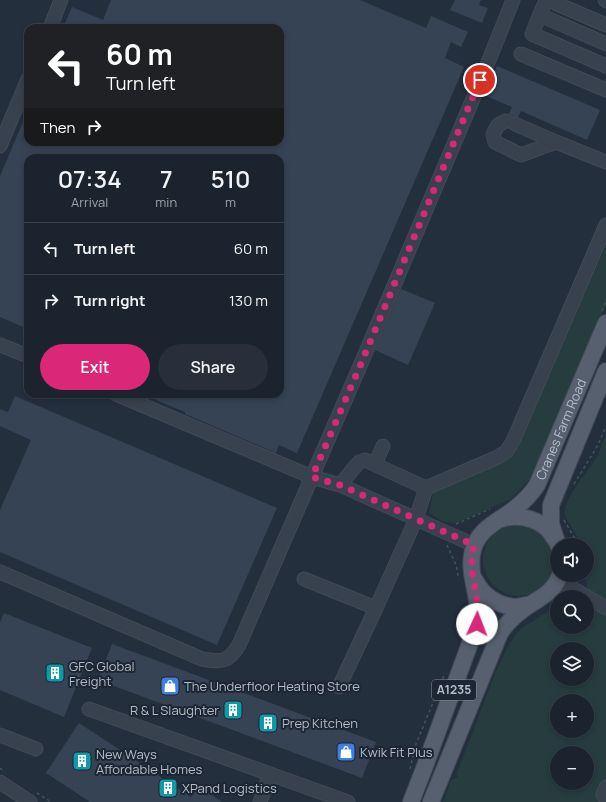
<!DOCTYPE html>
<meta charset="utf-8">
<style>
body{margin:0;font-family:Manrope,sans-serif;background:#282f3a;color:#f1f3f6;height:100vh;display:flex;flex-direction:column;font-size:15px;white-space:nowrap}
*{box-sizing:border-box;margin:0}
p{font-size:13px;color:#a0a4aa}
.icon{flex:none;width:22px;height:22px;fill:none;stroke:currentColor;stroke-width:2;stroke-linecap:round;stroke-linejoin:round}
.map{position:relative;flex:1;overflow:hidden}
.sheet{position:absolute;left:24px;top:154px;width:260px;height:244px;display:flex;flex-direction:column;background:#1b232e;border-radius:12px;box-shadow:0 2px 6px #0003,0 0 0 1px #39404a}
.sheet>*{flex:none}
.guide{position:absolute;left:24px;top:24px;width:260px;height:122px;border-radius:12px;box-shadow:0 2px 6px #0003,0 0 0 1px #39404a;background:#202124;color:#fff;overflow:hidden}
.fabs{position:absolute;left:550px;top:538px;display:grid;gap:8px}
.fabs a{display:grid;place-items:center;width:44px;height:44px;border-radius:50%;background:#1b232e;box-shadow:0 2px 6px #0003,0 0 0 1px #39404a;font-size:20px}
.pin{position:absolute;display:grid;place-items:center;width:34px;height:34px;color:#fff;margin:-17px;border:2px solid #fff;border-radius:50%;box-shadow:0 1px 4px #0007}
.me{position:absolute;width:44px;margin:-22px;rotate:2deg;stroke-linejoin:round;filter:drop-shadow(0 0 3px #0008)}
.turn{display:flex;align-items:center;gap:14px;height:84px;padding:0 16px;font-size:18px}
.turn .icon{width:52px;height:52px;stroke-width:2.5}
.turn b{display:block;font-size:28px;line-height:34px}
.then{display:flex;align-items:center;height:38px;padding:0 16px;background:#0003;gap:8px;font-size:15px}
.eta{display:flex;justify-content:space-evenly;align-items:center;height:68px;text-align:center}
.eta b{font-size:24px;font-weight:600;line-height:28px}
.cta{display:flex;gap:8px;margin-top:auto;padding:8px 16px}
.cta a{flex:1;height:46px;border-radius:24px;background:#db2777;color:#fff;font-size:16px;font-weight:600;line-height:46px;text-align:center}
.cta a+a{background:#282f3a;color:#f1f3f6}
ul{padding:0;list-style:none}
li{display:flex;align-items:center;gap:12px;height:52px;padding:0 16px;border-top:1px solid #39404a}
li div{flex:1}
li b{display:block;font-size:15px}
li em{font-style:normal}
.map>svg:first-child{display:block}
.green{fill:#263c3f;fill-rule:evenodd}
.building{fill:#364354}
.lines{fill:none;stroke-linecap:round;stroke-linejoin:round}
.minor-casing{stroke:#414a57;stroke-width:15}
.major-casing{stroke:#414a57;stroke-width:18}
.path{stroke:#3f5557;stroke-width:1.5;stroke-dasharray:3 3;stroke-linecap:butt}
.minor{stroke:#38414e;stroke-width:13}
.major{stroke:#56606e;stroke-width:16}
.route{stroke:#db2777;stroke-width:7;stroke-dasharray:0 12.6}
.labels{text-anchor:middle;stroke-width:4;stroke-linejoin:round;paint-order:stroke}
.shield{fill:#1d2633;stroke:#878f9c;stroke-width:1}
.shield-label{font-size:12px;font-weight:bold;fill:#b4bcc9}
.street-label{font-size:13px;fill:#b4bcc9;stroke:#1d2633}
.poi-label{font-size:13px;fill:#b4bcc9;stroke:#1d2633;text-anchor:start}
</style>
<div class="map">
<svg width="606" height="802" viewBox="0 0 606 802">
<rect width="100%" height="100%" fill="#242f3e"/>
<!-- green -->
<g class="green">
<path d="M606,245V305L530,479L511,499L456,523L444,522L429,513L433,492L506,461L561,347Z"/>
<path d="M606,434V604L588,591L585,575H587V545H580C578,533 567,524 565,514C563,498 589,471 597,457C600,450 603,441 606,434Z"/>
<circle cx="519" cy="560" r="36"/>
<path d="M557,606V627H587V608L606,615V790L602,802H443L451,780L458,777L457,773L496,671L510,643L520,629ZM557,649H587V679H557ZM557,701H587V731H557ZM557,753H587V783H557Z"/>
</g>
<!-- building -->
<g class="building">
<path d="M111,0H360L426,28L431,16L468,32L461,47L451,42L445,58L464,67L297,453L279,445L276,453L185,414V412L142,394H280V158H28V329L0,317V176L28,110V142H280V28H63L72,7L103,20Z"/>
<path d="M455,0H481L479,5L488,8L482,23L450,10Z"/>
<path d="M497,66L600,110L587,140L521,111L518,117H513L509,114L512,107L484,95Z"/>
<path d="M401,289L435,303L408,365L375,350Z"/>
<path d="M15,396L277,508L217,645L0,552V510L31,440L0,426V409L8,412Z"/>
<path d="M4,613L92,648L64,717L0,690V622Z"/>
<path d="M112,644L376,742L362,778L98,680Z"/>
<path d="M79,723L191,797L199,786L222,802H90L46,773Z"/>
</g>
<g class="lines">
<defs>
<g id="minor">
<path d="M546,0L532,34L606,66"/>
<path d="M548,0L606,25"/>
<path d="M605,0L606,1"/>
<path d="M540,15L606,44"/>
<path d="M50,28L61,0"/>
<path d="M521,54L606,90"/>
<path d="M483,75L513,0"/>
<path d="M506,121L498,125L493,134L495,142L521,155L556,142L606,162"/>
<path d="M515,124L556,142"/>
<path d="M0,146L28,79"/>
<path d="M0,345L28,356"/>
<path d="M116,394L312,477L340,485L416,519L376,608L304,579"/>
<path d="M375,464L383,446"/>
<path d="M340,485L359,462L365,460L426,488"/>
<path d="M474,545L416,519L426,488L498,457L507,451L513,441L606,225"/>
<path d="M0,572L202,659C221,662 228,663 239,645L360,366L481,80"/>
<path d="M558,580L606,608"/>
<path d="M339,687L376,608"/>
<path d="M89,709L348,802"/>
<path d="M0,735L36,749"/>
<path d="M0,782L30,802"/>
<path d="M606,787L603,795L606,799"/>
<path d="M260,802L270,774"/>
</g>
<g id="major">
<path d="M502,519C520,513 545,520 554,538"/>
<path d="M558,545L551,524V505L606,371"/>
<path d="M475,580C482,595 498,606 515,607C520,607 526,605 531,604"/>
<path id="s1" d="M411,802L425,766L477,624C482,600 468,577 472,555C475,533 492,524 509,513C520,505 530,496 537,485L606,323"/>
<path d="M431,802L500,633C506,624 513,617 521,611C536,599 553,595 560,575"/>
</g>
</defs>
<!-- minor casing -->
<use href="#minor" class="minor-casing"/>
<!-- major casing -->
<use href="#major" class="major-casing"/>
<!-- path -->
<g class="path">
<path d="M602,311L606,301"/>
<path d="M574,484L598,445L606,426"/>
<path d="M564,520L574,537L576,545"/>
<path d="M456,524L490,509"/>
<path d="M447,545L456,565L459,579"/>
<path d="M580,575V581"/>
<path d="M0,768L5,772"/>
<path d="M410,769L416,744L445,673"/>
<path d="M37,793L51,802"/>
</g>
<!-- minor -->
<use href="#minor" class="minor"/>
<!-- major -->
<use href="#major" class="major"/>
</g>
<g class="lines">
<!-- route -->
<path class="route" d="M477,624C482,596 466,574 474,545L340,485L312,477L360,366L480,80"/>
</g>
<!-- icons -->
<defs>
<symbol id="building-square" viewBox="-11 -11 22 22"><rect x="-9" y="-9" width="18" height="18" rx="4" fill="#0f9aa8" stroke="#1d2633"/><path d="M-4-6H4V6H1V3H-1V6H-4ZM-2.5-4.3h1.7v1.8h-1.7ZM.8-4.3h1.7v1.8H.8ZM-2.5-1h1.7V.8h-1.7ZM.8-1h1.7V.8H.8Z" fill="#fff"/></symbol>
<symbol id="shop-square" viewBox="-11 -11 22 22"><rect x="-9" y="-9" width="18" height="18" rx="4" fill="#3f7fe0" stroke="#1d2633"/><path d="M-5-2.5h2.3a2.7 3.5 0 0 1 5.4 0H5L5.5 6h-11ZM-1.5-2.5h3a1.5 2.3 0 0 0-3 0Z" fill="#fff"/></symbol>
</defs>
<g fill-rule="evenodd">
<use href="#building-square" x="44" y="662" width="22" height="22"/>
<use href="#shop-square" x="159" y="675" width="22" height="22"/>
<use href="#building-square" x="222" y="699" width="22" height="22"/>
<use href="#building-square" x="257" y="712" width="22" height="22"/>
<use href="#shop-square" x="335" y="741" width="22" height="22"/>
<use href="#building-square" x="71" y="750" width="22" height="22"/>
<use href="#building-square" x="157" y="777" width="22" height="22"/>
</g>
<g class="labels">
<!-- shield labels -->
<rect class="shield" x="432" y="680" width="44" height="20" rx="3"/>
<g class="shield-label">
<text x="454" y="694">A1235</text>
</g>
<!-- street labels -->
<g class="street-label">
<text dy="5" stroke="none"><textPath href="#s1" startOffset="418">Cranes Farm Road</textPath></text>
</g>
<!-- poi labels -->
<g class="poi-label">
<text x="69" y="671">GFC Global<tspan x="69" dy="15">Freight</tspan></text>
<text x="184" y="691">The Underfloor Heating Store</text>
<text x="219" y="715" text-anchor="end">R &amp; L Slaughter</text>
<text x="282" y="728">Prep Kitchen</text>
<text x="360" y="757">Kwik Fit Plus</text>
<text x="96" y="759">New Ways<tspan x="96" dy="15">Affordable Homes</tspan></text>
<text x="182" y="793">XPand Logistics</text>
</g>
</g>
</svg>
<div class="fabs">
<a><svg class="icon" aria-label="sound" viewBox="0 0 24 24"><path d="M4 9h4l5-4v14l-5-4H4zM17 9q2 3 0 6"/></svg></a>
<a><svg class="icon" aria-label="search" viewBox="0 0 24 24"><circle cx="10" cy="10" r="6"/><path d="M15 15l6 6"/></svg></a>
<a><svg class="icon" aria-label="layers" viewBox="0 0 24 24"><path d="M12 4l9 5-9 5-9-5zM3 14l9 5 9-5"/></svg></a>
<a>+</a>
<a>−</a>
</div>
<div class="pin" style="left:480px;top:80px;background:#d93025"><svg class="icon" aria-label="arrive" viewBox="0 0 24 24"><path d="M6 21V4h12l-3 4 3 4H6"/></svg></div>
<svg class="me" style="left:477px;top:624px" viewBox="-20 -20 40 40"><circle r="19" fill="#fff"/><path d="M0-13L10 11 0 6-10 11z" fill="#db2777"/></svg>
<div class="guide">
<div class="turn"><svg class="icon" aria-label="left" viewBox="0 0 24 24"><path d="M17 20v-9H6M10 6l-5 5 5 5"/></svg><div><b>60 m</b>Turn left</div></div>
<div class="then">Then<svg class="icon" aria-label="right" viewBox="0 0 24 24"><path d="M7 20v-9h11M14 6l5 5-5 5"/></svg></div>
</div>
<section class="sheet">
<div class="eta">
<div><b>07:34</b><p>Arrival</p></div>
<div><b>7</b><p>min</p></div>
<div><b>510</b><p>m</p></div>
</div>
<ul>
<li><svg class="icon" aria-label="left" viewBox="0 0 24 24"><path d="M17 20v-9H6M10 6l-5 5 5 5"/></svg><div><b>Turn left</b></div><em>60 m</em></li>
<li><svg class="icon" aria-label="right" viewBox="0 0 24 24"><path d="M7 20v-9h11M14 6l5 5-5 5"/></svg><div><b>Turn right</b></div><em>130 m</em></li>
</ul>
<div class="cta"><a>Exit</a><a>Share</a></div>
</section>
</div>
